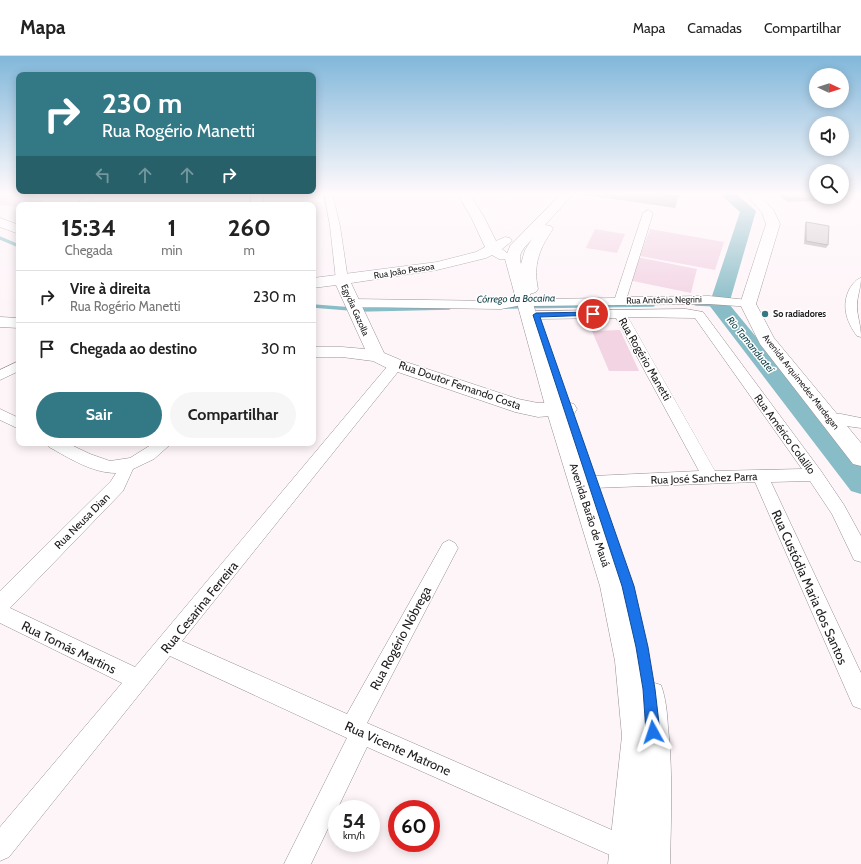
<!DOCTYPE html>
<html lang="pt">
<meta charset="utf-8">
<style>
body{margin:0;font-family:Cabin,sans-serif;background:#f6f6f6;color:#222;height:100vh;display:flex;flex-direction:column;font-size:15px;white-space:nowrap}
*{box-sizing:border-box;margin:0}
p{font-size:13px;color:#767676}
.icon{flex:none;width:22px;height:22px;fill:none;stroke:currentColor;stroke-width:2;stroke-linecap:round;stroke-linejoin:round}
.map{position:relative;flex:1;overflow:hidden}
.sheet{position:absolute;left:16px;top:146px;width:300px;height:244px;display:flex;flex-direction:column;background:#fff;border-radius:8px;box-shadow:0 2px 10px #0003}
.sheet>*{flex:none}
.top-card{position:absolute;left:16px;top:16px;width:300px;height:122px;border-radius:8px;box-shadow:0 2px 10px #0003;background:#327885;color:#fff;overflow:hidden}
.needle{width:26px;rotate:94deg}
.buttons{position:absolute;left:809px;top:12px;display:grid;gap:8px}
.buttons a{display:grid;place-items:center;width:40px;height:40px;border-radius:50%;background:#fff;box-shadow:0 2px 10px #0003;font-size:20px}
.speed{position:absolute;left:328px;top:744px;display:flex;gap:8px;font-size:20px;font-weight:700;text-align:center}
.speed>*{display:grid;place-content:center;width:52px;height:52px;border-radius:50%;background:#fff;box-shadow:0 2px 10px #0003;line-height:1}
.speed small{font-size:10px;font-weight:400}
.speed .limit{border:6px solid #d22;background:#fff;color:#111}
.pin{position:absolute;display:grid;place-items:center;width:34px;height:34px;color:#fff;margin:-17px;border:2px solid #fff;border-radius:50%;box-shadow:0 1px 4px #0007}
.me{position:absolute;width:44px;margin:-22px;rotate:355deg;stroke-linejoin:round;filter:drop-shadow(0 0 3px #0008)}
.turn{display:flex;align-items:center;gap:14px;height:84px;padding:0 20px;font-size:18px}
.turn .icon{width:52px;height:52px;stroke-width:2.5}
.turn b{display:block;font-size:28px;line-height:34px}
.lanes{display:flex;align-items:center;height:38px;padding:0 20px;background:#0003;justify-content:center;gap:20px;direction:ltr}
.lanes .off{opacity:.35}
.eta{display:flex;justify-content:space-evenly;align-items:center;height:68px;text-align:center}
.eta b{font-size:24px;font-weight:800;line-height:28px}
.action{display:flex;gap:8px;margin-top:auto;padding:8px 20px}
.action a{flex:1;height:46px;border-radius:24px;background:#327885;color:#fff;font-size:16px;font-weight:800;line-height:46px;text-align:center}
.action a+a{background:#f6f6f6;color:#222}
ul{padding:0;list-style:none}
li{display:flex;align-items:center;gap:12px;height:52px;padding:0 20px;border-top:1px solid #e0e0e0}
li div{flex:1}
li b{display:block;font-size:15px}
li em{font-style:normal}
header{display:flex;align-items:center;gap:24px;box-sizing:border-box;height:56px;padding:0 20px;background:#fff;border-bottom:1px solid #e0e0e0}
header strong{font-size:19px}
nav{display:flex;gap:22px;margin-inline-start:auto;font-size:14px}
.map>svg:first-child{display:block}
.green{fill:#f2d4e3}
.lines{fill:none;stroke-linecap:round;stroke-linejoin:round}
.stream-far1{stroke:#88bcc6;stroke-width:3}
.stream{stroke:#88bcc6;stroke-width:3.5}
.river{fill:#88bcc6;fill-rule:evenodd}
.street-casing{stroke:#978e92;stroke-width:1}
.secondary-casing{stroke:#978e92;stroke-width:1}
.primary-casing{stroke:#978e92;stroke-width:1}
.street{fill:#fff;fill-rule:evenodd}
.secondary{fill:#fff;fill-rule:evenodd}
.primary{fill:#fff;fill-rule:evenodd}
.wall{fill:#b6afb2}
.building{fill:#d4cbcf;stroke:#948e91}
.route{fill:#1a73e8;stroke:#114b97}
.poi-dot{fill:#327885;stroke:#fff;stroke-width:1.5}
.labels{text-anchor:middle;stroke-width:3;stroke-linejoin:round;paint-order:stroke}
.far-street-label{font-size:9px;fill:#1e1b1d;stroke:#fff}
.far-poi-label{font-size:9px;font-weight:bold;fill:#1e1b1d;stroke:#fff;text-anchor:start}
.far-water-label{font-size:10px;font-style:italic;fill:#0b3c44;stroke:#fff}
.street-label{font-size:11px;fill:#1e1b1d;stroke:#fff}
.near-street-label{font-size:13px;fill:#1e1b1d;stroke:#fff}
</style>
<header>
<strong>Mapa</strong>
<nav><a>Mapa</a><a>Camadas</a><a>Compartilhar</a></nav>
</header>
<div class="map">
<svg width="861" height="808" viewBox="0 0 861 808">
<rect width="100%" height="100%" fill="#fef5f9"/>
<!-- green -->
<g class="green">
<path d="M0,137H31L44,146L38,149H19V151L0,149Z"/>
<path d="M595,173L625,178L617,197L586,192Z"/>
<path d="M650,173L724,186L715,214L640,200Z"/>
<path d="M637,201L697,213L691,237L628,224Z"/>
<path d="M620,274L639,315H609L592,275Z"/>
</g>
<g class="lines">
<!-- stream-far1 -->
<path class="stream-far1" d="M0,182L19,190"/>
<!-- stream -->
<g class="stream">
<path d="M696,248L719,249"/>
<path d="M313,250L351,253"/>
<path d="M504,251L653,249"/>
<path d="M359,254L449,252"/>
</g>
<!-- river -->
<path class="river" d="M719,137H735L756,155L729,248L861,408V438L851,435L709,249L740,156Z"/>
<defs>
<g id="street">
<path d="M88,137H97L86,149H76Z"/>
<path d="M324,137H332L340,170L348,224L342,227L336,224L330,170Z"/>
<path d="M648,154L653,157L627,241L709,240L748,244L752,245L754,248L752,251L709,248L532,250L527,248L501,253L351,251L345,247L351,243L501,245L525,241L530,243L615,242L643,157Z"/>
<path d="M861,222C861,232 857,240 857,250C857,260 861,269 861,281L857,280C846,265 841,249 850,232C853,228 856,223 861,222Z"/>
<path d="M686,253L703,256L821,415L844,449L861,480V506L854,504L832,458L810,425L771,426L861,617V653L853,650L755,426L593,432L587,430L585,426L587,422L593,420L699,415L616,262L536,263L530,259L536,255ZM628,261L695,262L802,413L715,415Z"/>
<path d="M19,305V315L0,324V314Z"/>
<path d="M396,305L401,306L403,309L401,312L182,585L347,658L443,487L449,484L455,487L458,492L367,667L637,785L641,794L637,803L628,807L367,691L311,808H284L347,682L170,600L9,801L0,805V771L122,627L0,567V535L111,425L116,417C92,417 69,402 49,391L46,387H67L90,398L110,405L130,402L154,387H172L154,403L133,413L123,435L10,552L135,611L391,306Z"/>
<path d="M0,353L19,362V373L0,364Z"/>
<path d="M829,358H841L861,362V372L824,367L822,363L824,359Z"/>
</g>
<g id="secondary">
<rect x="251" y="137" width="12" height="12"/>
<path d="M457,137H469L484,161L496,185L505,181L510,182L512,185L502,193L511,200L509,203H499L492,199L486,202L437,214L351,227L384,297L403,305L518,343L538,347L567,346L574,348L577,353L574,358L538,361L515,356L389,313L373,305L342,301H313V291H342L365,293L336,229L313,232V222L437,206L476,196L485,191L471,161Z"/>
<path d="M745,137H757L773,153L780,168L756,248L774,282L861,387V410L853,408L760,288L740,248L766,168L762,157Z"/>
<path d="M0,162L19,169V178L0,171Z"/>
<path d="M0,261L19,262V272L0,271Z"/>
</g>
<path id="primary" d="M562,137H574L545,169L551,170L553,173C539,193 533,209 538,233L536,236L530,238L566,353L626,530L648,625L661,629C666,643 667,656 668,671C673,716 671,762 670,808H608L622,680L615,605L600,530L546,353L505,203L510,190ZM532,183L525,194L521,208C517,197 525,191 532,183Z"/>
</defs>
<!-- street casing -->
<use href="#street" class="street-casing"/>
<!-- secondary casing -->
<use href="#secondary" class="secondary-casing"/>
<!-- primary casing -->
<use href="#primary" class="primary-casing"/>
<!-- street -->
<use href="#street" class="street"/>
<!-- secondary -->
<use href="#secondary" class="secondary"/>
<!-- primary -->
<use href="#primary" class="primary"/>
</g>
<!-- wall -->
<g class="wall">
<path d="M579,137H680L675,152L579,138Z"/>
<path d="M777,137H812L823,142L822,145L787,146Z"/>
<path d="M806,166L828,189L826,192L804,188L805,169Z"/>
</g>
<!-- building -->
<g class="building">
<path d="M648,137H680L679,141Z"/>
<path d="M781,137H812L816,139V141H821L823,142L789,143Z"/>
<path d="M806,166L829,170L828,189L806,185Z"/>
</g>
<!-- sky -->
<linearGradient id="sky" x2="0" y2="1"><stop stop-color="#81b7da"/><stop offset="0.55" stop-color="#fffafc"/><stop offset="1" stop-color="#fffafc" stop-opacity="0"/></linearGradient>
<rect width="861" height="250" fill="url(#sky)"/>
<!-- route -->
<path class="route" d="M593,256H595V259L540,261L634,530L648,591L655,633L660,676L658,681L653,683L648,681L646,676L643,633L636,591L622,530L533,259L536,257Z"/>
<!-- markers -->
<circle class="poi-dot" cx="765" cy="258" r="4"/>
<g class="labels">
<!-- far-street labels -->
<g class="far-street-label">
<text transform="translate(404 215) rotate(-9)" y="3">Rua João Pessoa</text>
<text transform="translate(664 244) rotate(-1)" y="3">Rua Antônio Negrini</text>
<text transform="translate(355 254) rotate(66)" y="3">Egydia Gazolla</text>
<text transform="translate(801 326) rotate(52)" y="3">Avenida Arquimedes Mardegan</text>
</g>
<!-- far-poi labels -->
<g class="far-poi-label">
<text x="773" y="261">So radiadores</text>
</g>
<!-- far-water labels -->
<g class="far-water-label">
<text transform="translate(516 242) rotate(-1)" y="4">Córrego da Bocaina</text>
<text transform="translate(751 288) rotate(51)" y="4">Rio Tamanduateí</text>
</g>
<!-- street labels -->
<g class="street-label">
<text transform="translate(645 303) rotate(60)" y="4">Rua Rogério Manetti</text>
<text transform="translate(460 329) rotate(19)" y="4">Rua Doutor Fernando Costa</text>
<text transform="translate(785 378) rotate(54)" y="4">Rua Américo Colalilo</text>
<text transform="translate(704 422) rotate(-2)" y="4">Rua José Sanchez Parra</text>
<text transform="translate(590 459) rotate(72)" y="4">Avenida Barão de Mauá</text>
<text transform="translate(82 465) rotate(-45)" y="4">Rua Neusa Dian</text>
</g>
<!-- near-street labels -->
<g class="near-street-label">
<text transform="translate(810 531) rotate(66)" y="5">Rua Custódia Maria dos Santos</text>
<text transform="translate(199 551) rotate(-51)" y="5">Rua Cesarina Ferreira</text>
<text transform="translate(400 582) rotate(-62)" y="5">Rua Rogério Nóbrega</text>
<text transform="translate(69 591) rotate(26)" y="5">Rua Tomás Martins</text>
<text transform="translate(398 692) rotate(24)" y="5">Rua Vicente Matrone</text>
</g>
</g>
</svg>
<div class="buttons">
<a><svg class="needle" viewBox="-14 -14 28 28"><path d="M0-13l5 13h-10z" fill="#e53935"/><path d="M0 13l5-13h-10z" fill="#767676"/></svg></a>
<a><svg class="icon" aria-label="sound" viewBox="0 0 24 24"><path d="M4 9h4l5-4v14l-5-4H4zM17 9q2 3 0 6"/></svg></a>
<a><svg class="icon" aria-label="search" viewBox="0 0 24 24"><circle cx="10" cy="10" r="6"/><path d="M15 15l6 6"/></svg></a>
</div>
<div class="speed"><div>54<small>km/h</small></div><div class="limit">60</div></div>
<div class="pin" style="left:593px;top:258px;background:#d93025"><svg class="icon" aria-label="arrive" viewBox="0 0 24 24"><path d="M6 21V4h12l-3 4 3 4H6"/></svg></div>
<svg class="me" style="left:653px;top:676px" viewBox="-20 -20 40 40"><path d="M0-17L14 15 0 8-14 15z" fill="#1a73e8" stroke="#fff" stroke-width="4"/></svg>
<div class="top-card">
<div class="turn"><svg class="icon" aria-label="right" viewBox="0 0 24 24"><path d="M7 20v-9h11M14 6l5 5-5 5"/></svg><div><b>230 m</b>Rua Rogério Manetti</div></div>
<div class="lanes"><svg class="icon off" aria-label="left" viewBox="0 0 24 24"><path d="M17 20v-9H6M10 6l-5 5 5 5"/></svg><svg class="icon off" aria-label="ahead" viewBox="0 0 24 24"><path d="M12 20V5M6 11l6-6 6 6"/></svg><svg class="icon off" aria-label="ahead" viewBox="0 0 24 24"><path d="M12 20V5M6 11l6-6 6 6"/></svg><svg class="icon" aria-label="right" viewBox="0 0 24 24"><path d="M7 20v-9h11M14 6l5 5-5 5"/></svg></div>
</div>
<section class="sheet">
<div class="eta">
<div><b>15:34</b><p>Chegada</p></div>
<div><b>1</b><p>min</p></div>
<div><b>260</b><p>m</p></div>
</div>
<ul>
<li><svg class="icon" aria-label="right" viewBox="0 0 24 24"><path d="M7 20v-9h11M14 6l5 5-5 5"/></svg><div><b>Vire à direita</b><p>Rua Rogério Manetti</p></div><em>230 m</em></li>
<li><svg class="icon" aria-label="arrive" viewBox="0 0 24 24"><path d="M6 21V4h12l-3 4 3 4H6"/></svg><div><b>Chegada ao destino</b></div><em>30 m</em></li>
</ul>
<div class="action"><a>Sair</a><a>Compartilhar</a></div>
</section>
</div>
